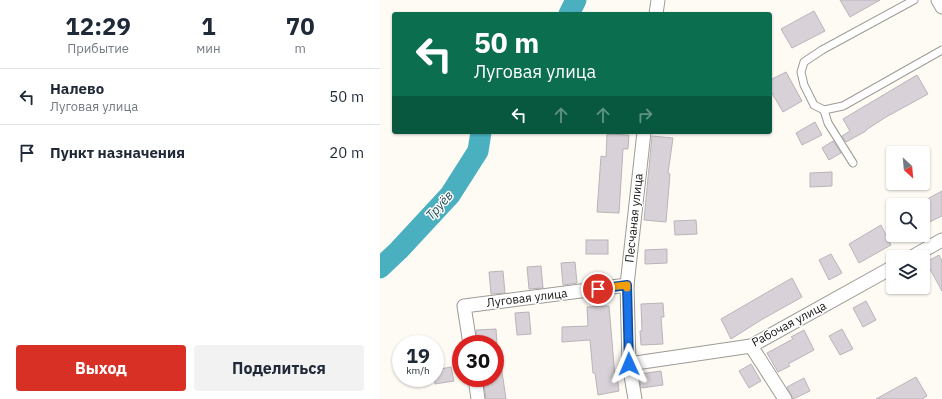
<!DOCTYPE html>
<html lang="ru">
<meta charset="utf-8">
<style>
body{margin:0;font-family:"IBM Plex Sans",sans-serif;background:#f2f2f3;color:#1f2937;height:100vh;display:flex;flex-direction:column;font-size:15px;white-space:nowrap}
*{box-sizing:border-box;margin:0}
p{font-size:13px;color:#747a83}
.icon{flex:none;width:22px;height:22px;fill:none;stroke:currentColor;stroke-width:2;stroke-linecap:round;stroke-linejoin:round}
.map{position:relative;flex:1;overflow:hidden}
.sheet{display:flex;flex-direction:column;background:#fff;width:380px}
.sheet>*{flex:none}
.hud{position:absolute;left:12px;top:12px;width:380px;height:122px;border-radius:4px;box-shadow:0 1px 3px #0004;background:#0b6e4f;color:#fff;overflow:hidden}
.needle{width:26px;rotate:154deg}
.buttons{position:absolute;left:506px;top:146px;display:grid;gap:8px}
.buttons a{display:grid;place-items:center;width:44px;height:44px;border-radius:4px;background:#fff;box-shadow:0 1px 3px #0004;font-size:20px}
.speed{position:absolute;left:12px;top:335px;display:flex;gap:8px;font-size:20px;font-weight:700;text-align:center}
.speed>*{display:grid;place-content:center;width:52px;height:52px;border-radius:50%;background:#fff;box-shadow:0 1px 3px #0004;line-height:1}
.speed small{font-size:10px;font-weight:400}
.speed .limit{border:6px solid #d22;background:#fff;color:#111}
.pin{position:absolute;display:grid;place-items:center;width:34px;height:34px;color:#fff;margin:-17px;border:2px solid #fff;border-radius:50%;box-shadow:0 1px 4px #0007}
.me{position:absolute;width:44px;margin:-22px;rotate:359deg;stroke-linejoin:round;filter:drop-shadow(0 0 3px #0008)}
.turn{display:flex;align-items:center;gap:14px;height:84px;padding:0 16px;font-size:18px}
.turn .icon{width:52px;height:52px;stroke-width:2.5}
.turn b{display:block;font-size:28px;line-height:34px}
.lanes{display:flex;align-items:center;height:38px;padding:0 16px;background:#0003;justify-content:center;gap:20px;direction:ltr}
.lanes .off{opacity:.35}
.eta{display:flex;justify-content:space-evenly;align-items:center;height:68px;text-align:center}
.eta b{font-size:24px;font-weight:800;line-height:28px}
.action{display:flex;gap:8px;margin-top:auto;padding:8px 16px}
.action a{flex:1;height:46px;border-radius:4px;background:#d93025;color:#fff;font-size:16px;font-weight:800;line-height:46px;text-align:center}
.action a+a{background:#f2f2f3;color:#1f2937}
ul{padding:0;list-style:none}
li{display:flex;align-items:center;gap:12px;height:56px;padding:0 16px;border-top:1px solid #e0e1e3}
li div{flex:1}
li b{display:block;font-size:15px}
li em{font-style:normal}
main{display:flex;flex:1;min-height:0}
.map>svg:first-child{display:block}
.lines{fill:none;stroke-linecap:round;stroke-linejoin:round}
.river{stroke:#4aafbf;stroke-width:21}
.building{fill:#d8d2d8;stroke:#bab4ba}
.service-casing{stroke:#9e9b95;stroke-width:9}
.minor-casing{stroke:#9e9b95;stroke-width:15}
.service{stroke:#fff;stroke-width:7}
.minor{stroke:#fff;stroke-width:13}
.route-casing{stroke:#114b97;stroke-width:10}
.route{stroke:#1a73e8;stroke-width:7}
.slow{stroke:#f59e0b;stroke-width:7}
.labels{text-anchor:middle;stroke-width:3;stroke-linejoin:round;paint-order:stroke}
.street-label{font-size:12px;fill:#181715;stroke:#fff}
.water-label{font-size:13px;font-style:italic;fill:#214d55;stroke:#fff}
</style>
<main>
<section class="sheet">
<div class="eta">
<div><b>12:29</b><p>Прибытие</p></div>
<div><b>1</b><p>мин</p></div>
<div><b>70</b><p>m</p></div>
</div>
<ul>
<li><svg class="icon" aria-label="left" viewBox="0 0 24 24"><path d="M17 20v-9H6M10 6l-5 5 5 5"/></svg><div><b>Налево</b><p>Луговая улица</p></div><em>50 m</em></li>
<li><svg class="icon" aria-label="arrive" viewBox="0 0 24 24"><path d="M6 21V4h12l-3 4 3 4H6"/></svg><div><b>Пункт назначения</b></div><em>20 m</em></li>
</ul>
<div class="action"><a>Выход</a><a>Поделиться</a></div>
</section>
<div class="map">
<svg width="562" height="399" viewBox="0 0 562 399">
<rect width="100%" height="100%" fill="#fefbf4"/>
<g class="lines">
<!-- river -->
<g class="river">
<path d="M189,14L196,0"/>
<path d="M0,268L19,250L70,195L98,151L101,132"/>
</g>
</g>
<!-- building -->
<g class="building">
<path d="M460,0H500L470,17Z"/>
<path d="M434,11L445,31L412,48L401,29Z"/>
<path d="M406,72L422,101L403,112L390,90V80Z"/>
<path d="M537,75L548,94L506,117L486,130V131L466,142L462,136L470,131L463,119Z"/>
<path d="M435,122L442,135L422,145L416,133Z"/>
<path d="M227,134L249,135L248,149H243L239,213L217,212L221,156L226,157Z"/>
<path d="M272,136L293,138L288,173L290,174L286,222L264,220Z"/>
<path d="M453,141L461,153L449,160L442,148Z"/>
<path d="M452,172V186L430,187V173Z"/>
<path d="M562,191V216L543,225V205H536Z"/>
<path d="M316,220L317,234L295,235L294,221Z"/>
<path d="M501,225L511,245L479,263L469,244Z"/>
<rect x="206" y="240" width="22" height="14"/>
<path d="M287,249V263L265,264V250Z"/>
<path d="M451,254L462,273L449,280L439,260Z"/>
<path d="M559,255L562,261V291L546,262Z"/>
<path d="M195,262L197,283L183,285L181,263Z"/>
<path d="M161,266L163,288L149,289L147,267Z"/>
<path d="M123,271L125,293L111,294L109,272Z"/>
<path d="M412,278L422,297L381,320L351,339L341,319Z"/>
<path d="M486,301L496,320L483,327L473,308Z"/>
<path d="M283,303L284,317H281L283,344L261,345L260,331H262L261,304Z"/>
<path d="M229,306L235,377H237L239,391L218,395L215,373H213L210,340L182,342V327L208,326L207,307Z"/>
<path d="M149,312L151,334L137,335L135,313Z"/>
<path d="M116,329L117,343L98,344L96,330Z"/>
<path d="M462,329L473,349L460,355L449,336Z"/>
<path d="M424,330L434,350L408,364L410,366L398,372L387,353L413,339L411,337Z"/>
<path d="M120,358L126,399H106L103,378H115V359Z"/>
<path d="M371,364L381,381L369,388L359,371Z"/>
<path d="M71,367L74,381L55,384V370Z"/>
<path d="M281,371L283,385L261,388L259,374Z"/>
<path d="M536,377L547,396L542,399H496Z"/>
<path d="M424,378L430,391L413,399L407,387Z"/>
</g>
<g class="lines">
<defs>
<g id="service">
<path d="M534,0L442,50L424,62L421,72L424,85L434,105L444,110L463,106L562,50"/>
<path d="M444,110L448,123L473,163"/>
</g>
<g id="minor">
<path d="M558,0L562,7"/>
<path d="M276,14L278,0"/>
<path d="M532,257L562,240"/>
<path d="M90,344L84,306L247,285"/>
<path d="M371,346L405,399"/>
<path d="M249,364L371,346L513,267"/>
<path d="M95,378L98,399"/>
<path d="M255,399L249,364L247,285L264,132"/>
</g>
</defs>
<!-- service casing -->
<use href="#service" class="service-casing"/>
<!-- minor casing -->
<use href="#minor" class="minor-casing"/>
<!-- service -->
<use href="#service" class="service"/>
<!-- minor -->
<use href="#minor" class="minor"/>
</g>
<g class="lines">
<defs>
<path id="route" d="M218,289L247,285L249,364"/>
</defs>
<!-- route casing -->
<use href="#route" class="route-casing"/>
<!-- route -->
<use href="#route" class="route"/>
<!-- slow -->
<path class="slow" d="M229,287L247,285V288"/>
</g>
<g class="labels">
<!-- street labels -->
<g class="street-label">
<text transform="translate(254 218) rotate(-84)" y="4">Песчаная улица</text>
<text transform="translate(147 298) rotate(-7)" y="4">Луговая улица</text>
<text transform="translate(409 324) rotate(-28)" y="4">Рабочая улица</text>
</g>
<!-- water labels -->
<g class="water-label">
<text transform="translate(59 205) rotate(-48)" y="5">Труёв</text>
</g>
</g>
</svg>
<div class="buttons">
<a><svg class="needle" viewBox="-14 -14 28 28"><path d="M0-13l5 13h-10z" fill="#e53935"/><path d="M0 13l5-13h-10z" fill="#747a83"/></svg></a>
<a><svg class="icon" aria-label="search" viewBox="0 0 24 24"><circle cx="10" cy="10" r="6"/><path d="M15 15l6 6"/></svg></a>
<a><svg class="icon" aria-label="layers" viewBox="0 0 24 24"><path d="M12 4l9 5-9 5-9-5zM3 14l9 5 9-5"/></svg></a>
</div>
<div class="speed"><div>19<small>km/h</small></div><div class="limit">30</div></div>
<div class="pin" style="left:218px;top:289px;background:#d93025"><svg class="icon" aria-label="arrive" viewBox="0 0 24 24"><path d="M6 21V4h12l-3 4 3 4H6"/></svg></div>
<svg class="me" style="left:249px;top:364px" viewBox="-20 -20 40 40"><path d="M0-17L14 15 0 8-14 15z" fill="#1a73e8" stroke="#fff" stroke-width="4"/></svg>
<div class="hud">
<div class="turn"><svg class="icon" aria-label="left" viewBox="0 0 24 24"><path d="M17 20v-9H6M10 6l-5 5 5 5"/></svg><div><b>50 m</b>Луговая улица</div></div>
<div class="lanes"><svg class="icon" aria-label="left" viewBox="0 0 24 24"><path d="M17 20v-9H6M10 6l-5 5 5 5"/></svg><svg class="icon off" aria-label="ahead" viewBox="0 0 24 24"><path d="M12 20V5M6 11l6-6 6 6"/></svg><svg class="icon off" aria-label="ahead" viewBox="0 0 24 24"><path d="M12 20V5M6 11l6-6 6 6"/></svg><svg class="icon off" aria-label="right" viewBox="0 0 24 24"><path d="M7 20v-9h11M14 6l5 5-5 5"/></svg></div>
</div>
</div>
</main>
